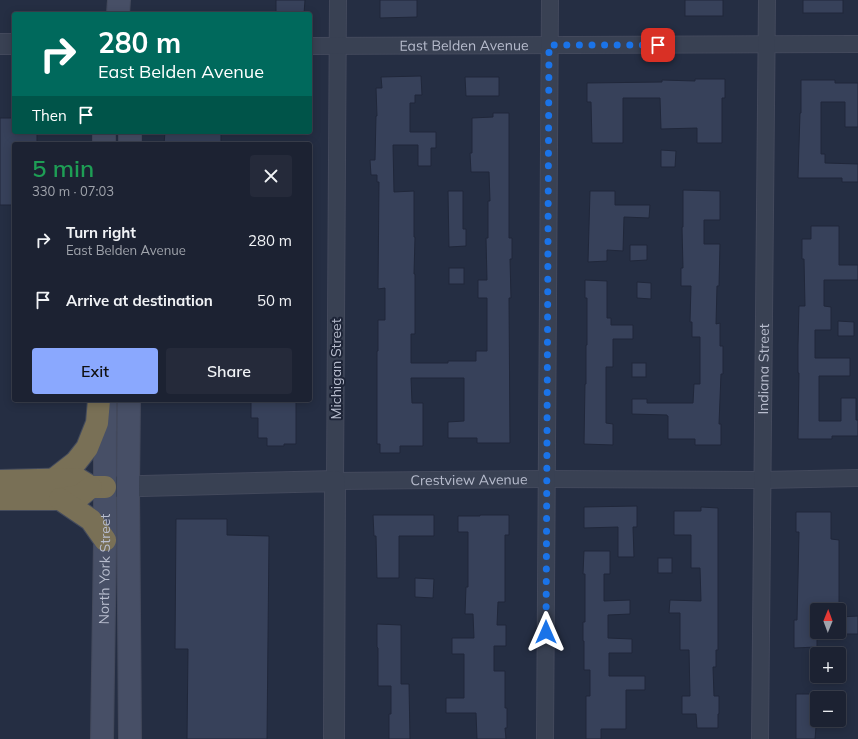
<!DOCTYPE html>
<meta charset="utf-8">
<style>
body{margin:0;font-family:Mulish,sans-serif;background:#252a3a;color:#f1f3f6;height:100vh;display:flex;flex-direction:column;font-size:15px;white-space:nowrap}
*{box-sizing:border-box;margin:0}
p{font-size:13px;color:#a0a4ac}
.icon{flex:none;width:22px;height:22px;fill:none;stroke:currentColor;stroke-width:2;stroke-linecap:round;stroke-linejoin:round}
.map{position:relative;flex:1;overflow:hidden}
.panel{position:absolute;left:12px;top:142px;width:300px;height:260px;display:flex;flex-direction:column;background:#1c2232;border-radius:4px;box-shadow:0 2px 10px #0003,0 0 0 1px #3a3f4d}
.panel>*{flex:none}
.hud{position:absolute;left:12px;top:12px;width:300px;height:122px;border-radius:4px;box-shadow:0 2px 10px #0003,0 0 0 1px #3a3f4d;background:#00695c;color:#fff;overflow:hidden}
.needle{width:26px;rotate:1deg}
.controls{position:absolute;left:810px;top:603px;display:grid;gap:8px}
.controls a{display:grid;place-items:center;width:36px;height:36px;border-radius:4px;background:#1c2232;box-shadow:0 2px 10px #0003,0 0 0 1px #3a3f4d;font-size:20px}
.pin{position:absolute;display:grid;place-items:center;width:34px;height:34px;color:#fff;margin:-17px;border-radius:8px;box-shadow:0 2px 6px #0006}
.me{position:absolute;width:44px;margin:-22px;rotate:0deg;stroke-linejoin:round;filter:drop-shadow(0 0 3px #0008)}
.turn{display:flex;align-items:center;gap:14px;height:84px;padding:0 20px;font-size:18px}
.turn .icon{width:52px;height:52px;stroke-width:2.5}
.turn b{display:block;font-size:28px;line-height:34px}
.then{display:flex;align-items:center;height:38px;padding:0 20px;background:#0003;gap:8px;font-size:15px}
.round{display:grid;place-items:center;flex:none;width:42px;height:42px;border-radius:4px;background:#252a3a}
.summary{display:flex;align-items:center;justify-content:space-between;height:68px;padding:0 20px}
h1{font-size:24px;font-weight:600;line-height:30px;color:#1e9e55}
.button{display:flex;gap:8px;margin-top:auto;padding:8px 20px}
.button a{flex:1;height:46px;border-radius:4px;background:#8aa8fe;color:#111;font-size:16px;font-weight:600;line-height:46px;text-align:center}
.button a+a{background:#252a3a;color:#f1f3f6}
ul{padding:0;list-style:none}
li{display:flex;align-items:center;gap:12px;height:60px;padding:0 20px}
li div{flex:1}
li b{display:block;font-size:15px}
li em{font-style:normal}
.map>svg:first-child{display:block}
.building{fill:#37415a;stroke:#20273a}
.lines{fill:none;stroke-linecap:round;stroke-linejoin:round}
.minor-casing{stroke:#43495c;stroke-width:18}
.tertiary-casing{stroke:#43495c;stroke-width:22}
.secondary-casing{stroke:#43495c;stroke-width:24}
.motorway-casing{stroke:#444b5d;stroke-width:24}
.minor{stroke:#394153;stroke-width:16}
.tertiary{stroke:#394153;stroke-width:20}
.secondary{stroke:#474f66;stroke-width:22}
.motorway{stroke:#797056;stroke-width:22}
.route{stroke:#1a73e8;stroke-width:7;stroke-dasharray:0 12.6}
.labels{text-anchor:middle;stroke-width:4;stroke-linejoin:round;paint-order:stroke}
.street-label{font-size:14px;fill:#b7bccd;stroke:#1e2538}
</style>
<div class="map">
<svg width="858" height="739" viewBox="0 0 858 739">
<rect width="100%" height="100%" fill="#252e43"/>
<!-- building -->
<g class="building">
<path d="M276,0H305L304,14H276Z"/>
<path d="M380,0H417V17L380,18Z"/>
<rect x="685" y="0" width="38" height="16"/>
<rect x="803" y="0" width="40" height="13"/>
<path d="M421,76L422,95H415V103H410V132H436V148H431V166H418V145H393L394,192L414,191V237H415L414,274H415V334H411V363H448V361H476V351H487V298H478V280H487L486,238H488V201H490L489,172H471L470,153H472V118L493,117V113H509V238H512V259H510L511,298H509L510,443H477V438H448V422L464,421V378H411L412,403H423V446H400V453H380V444H377V351H378V320H385V288L378,289L379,182H377V175H371L370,160H375L376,116H377L376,88H382L381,77Z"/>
<path d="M465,77H499V96H466Z"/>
<path d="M695,79H725V98H722V143H697V128L661,129L660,98H623V143H592L591,102H587V83L662,82V80L695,81Z"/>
<path d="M801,80H835V83H858V127H845V102H821V154H825V163L858,164V182H842V178H798L800,113H801Z"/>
<path d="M0,118H14V132H37V144H14V205H0Z"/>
<path d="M165,132H221V144H164Z"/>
<path d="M661,150L676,151L675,167H661Z"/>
<path d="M683,190L720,191V220H704V244H720L719,286H717L716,324L720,323V346H723V374H721L719,424H721V445H695V439H668V416H667V415L632,414V399H647V403H693L694,384H700V337H692V322H690L691,286H681V268H683L682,227H683Z"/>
<path d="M448,191H463V229H466V246L449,247Z"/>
<path d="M590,191H615V205H650L649,218L624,217L623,251L607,250V261L588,262Z"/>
<path d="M811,226H839V265H858V280H824V306L831,307V330H815V358H850V376H819V421H841V398H856V420H858V436H832V439H798L799,373H798V345L799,306H805L804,259H802V239H811Z"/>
<path d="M630,245H647V260L630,261Z"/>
<rect x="449" y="268" width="15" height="16"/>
<path d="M585,280L607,281V318H611V325H633V339H613V367H606V423L613,424V445L584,444L585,384H586V345H587V298H585Z"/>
<path d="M637,282L651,283V299L637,298Z"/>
<path d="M838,321L854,322V336H838Z"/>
<rect x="632" y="363" width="14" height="14"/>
<path d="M251,400H296V444H284V446H267V438H258V418H251Z"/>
<path d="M637,506V527H633L634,557H618V527L584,528V507Z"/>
<path d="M701,507L718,508V650H716V667H713L714,696H719V714H718V728H697L696,714H682V696H690L689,650H680V613H669L670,600L701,601L700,568H691V535H674V511H701Z"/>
<path d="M796,512H831V539L839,540V607H817V647L794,648V620H797L798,578L799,532H796Z"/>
<path d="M373,515H434V536H399V578H377L376,536H374Z"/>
<path d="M480,515H509V535H505V602H498L497,625H506V646H494V671H505V708H507V728H505L506,739H477L476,713H446V698H464V654H452V638H474L473,614H465L466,587H468V532H458V516H480Z"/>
<path d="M176,519H227V535L269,536L267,739H187L188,649H175Z"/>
<path d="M584,551H610V574H604V601L630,600V614L608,615V638L632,639V653H609V676H645V690H626V729H601V739H586V696H590V670H584V641H583V622H585V574H583Z"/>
<rect x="658" y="558" width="14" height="15"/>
<path d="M415,578L434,579L433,598L415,597Z"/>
<path d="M858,616V634H839V617Z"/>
<path d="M377,624L401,625V684H409L410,739H389V714H391V686H378V648L377,647Z"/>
<path d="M796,694H817V727H816L815,739H796Z"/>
</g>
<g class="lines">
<defs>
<g id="minor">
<path id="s1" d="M338,0L335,481L547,479L762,480L858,478"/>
<path id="s2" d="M310,46L858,44"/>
<path d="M545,739L550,0"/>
<path id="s3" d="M760,739L767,0"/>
</g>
<g id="tertiary">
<path d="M0,44H14"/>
<path d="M105,487L335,481L334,739"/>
</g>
<g id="secondary">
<path d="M118,14L119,0"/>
<path d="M104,132V144"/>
<path d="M130,144V132"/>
<path d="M129,400L128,487L130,739"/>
<path id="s4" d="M102,739L105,540V403"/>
</g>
<g id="motorway">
<path d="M53,480L76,462L87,448L97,423L99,400"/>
<path d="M0,481L78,479L91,487H105"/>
<path d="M0,499H60L80,496L91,487"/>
<path d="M60,499L91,520L105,540"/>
</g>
</defs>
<!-- minor casing -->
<use href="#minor" class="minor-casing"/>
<!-- tertiary casing -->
<use href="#tertiary" class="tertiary-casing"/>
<!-- secondary casing -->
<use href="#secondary" class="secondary-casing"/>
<!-- motorway casing -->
<use href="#motorway" class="motorway-casing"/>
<!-- minor -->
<use href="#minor" class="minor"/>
<!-- tertiary -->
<use href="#tertiary" class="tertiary"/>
<!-- secondary -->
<use href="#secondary" class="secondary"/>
<!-- motorway -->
<use href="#motorway" class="motorway"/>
</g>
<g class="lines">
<!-- route -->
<path class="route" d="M546,632L549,45H658"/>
</g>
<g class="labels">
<!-- street labels -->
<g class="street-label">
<text dy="5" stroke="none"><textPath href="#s2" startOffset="154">East Belden Avenue</textPath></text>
<text transform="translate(336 369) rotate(-90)" y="5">Michigan Street</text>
<text dy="5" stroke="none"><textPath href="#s3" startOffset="370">Indiana Street</textPath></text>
<text dy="5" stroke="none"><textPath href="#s1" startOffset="615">Crestview Avenue</textPath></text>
<text dy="5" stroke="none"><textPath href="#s4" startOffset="170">North York Street</textPath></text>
</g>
</g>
</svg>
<div class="controls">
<a><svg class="needle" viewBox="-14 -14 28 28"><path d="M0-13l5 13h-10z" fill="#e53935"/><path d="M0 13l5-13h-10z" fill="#a0a4ac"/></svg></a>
<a>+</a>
<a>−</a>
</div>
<div class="pin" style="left:658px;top:45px;background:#d93025"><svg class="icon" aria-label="arrive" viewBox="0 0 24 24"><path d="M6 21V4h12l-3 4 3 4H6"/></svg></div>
<svg class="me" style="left:546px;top:632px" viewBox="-20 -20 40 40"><path d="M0-17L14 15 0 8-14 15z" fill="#1a73e8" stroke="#fff" stroke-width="4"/></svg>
<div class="hud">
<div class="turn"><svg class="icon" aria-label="right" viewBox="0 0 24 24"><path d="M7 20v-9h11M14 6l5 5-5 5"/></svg><div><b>280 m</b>East Belden Avenue</div></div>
<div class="then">Then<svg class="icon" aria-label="arrive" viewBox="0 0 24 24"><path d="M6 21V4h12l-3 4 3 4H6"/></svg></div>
</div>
<section class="panel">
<div class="summary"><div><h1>5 min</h1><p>330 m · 07:03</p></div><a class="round"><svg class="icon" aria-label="close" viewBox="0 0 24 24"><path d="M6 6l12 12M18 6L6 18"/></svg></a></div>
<ul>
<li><svg class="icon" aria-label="right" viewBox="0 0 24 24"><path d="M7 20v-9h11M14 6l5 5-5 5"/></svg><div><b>Turn right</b><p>East Belden Avenue</p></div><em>280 m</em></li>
<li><svg class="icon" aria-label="arrive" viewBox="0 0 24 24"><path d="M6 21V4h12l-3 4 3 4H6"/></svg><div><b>Arrive at destination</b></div><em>50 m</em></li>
</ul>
<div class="button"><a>Exit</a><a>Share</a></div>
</section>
</div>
